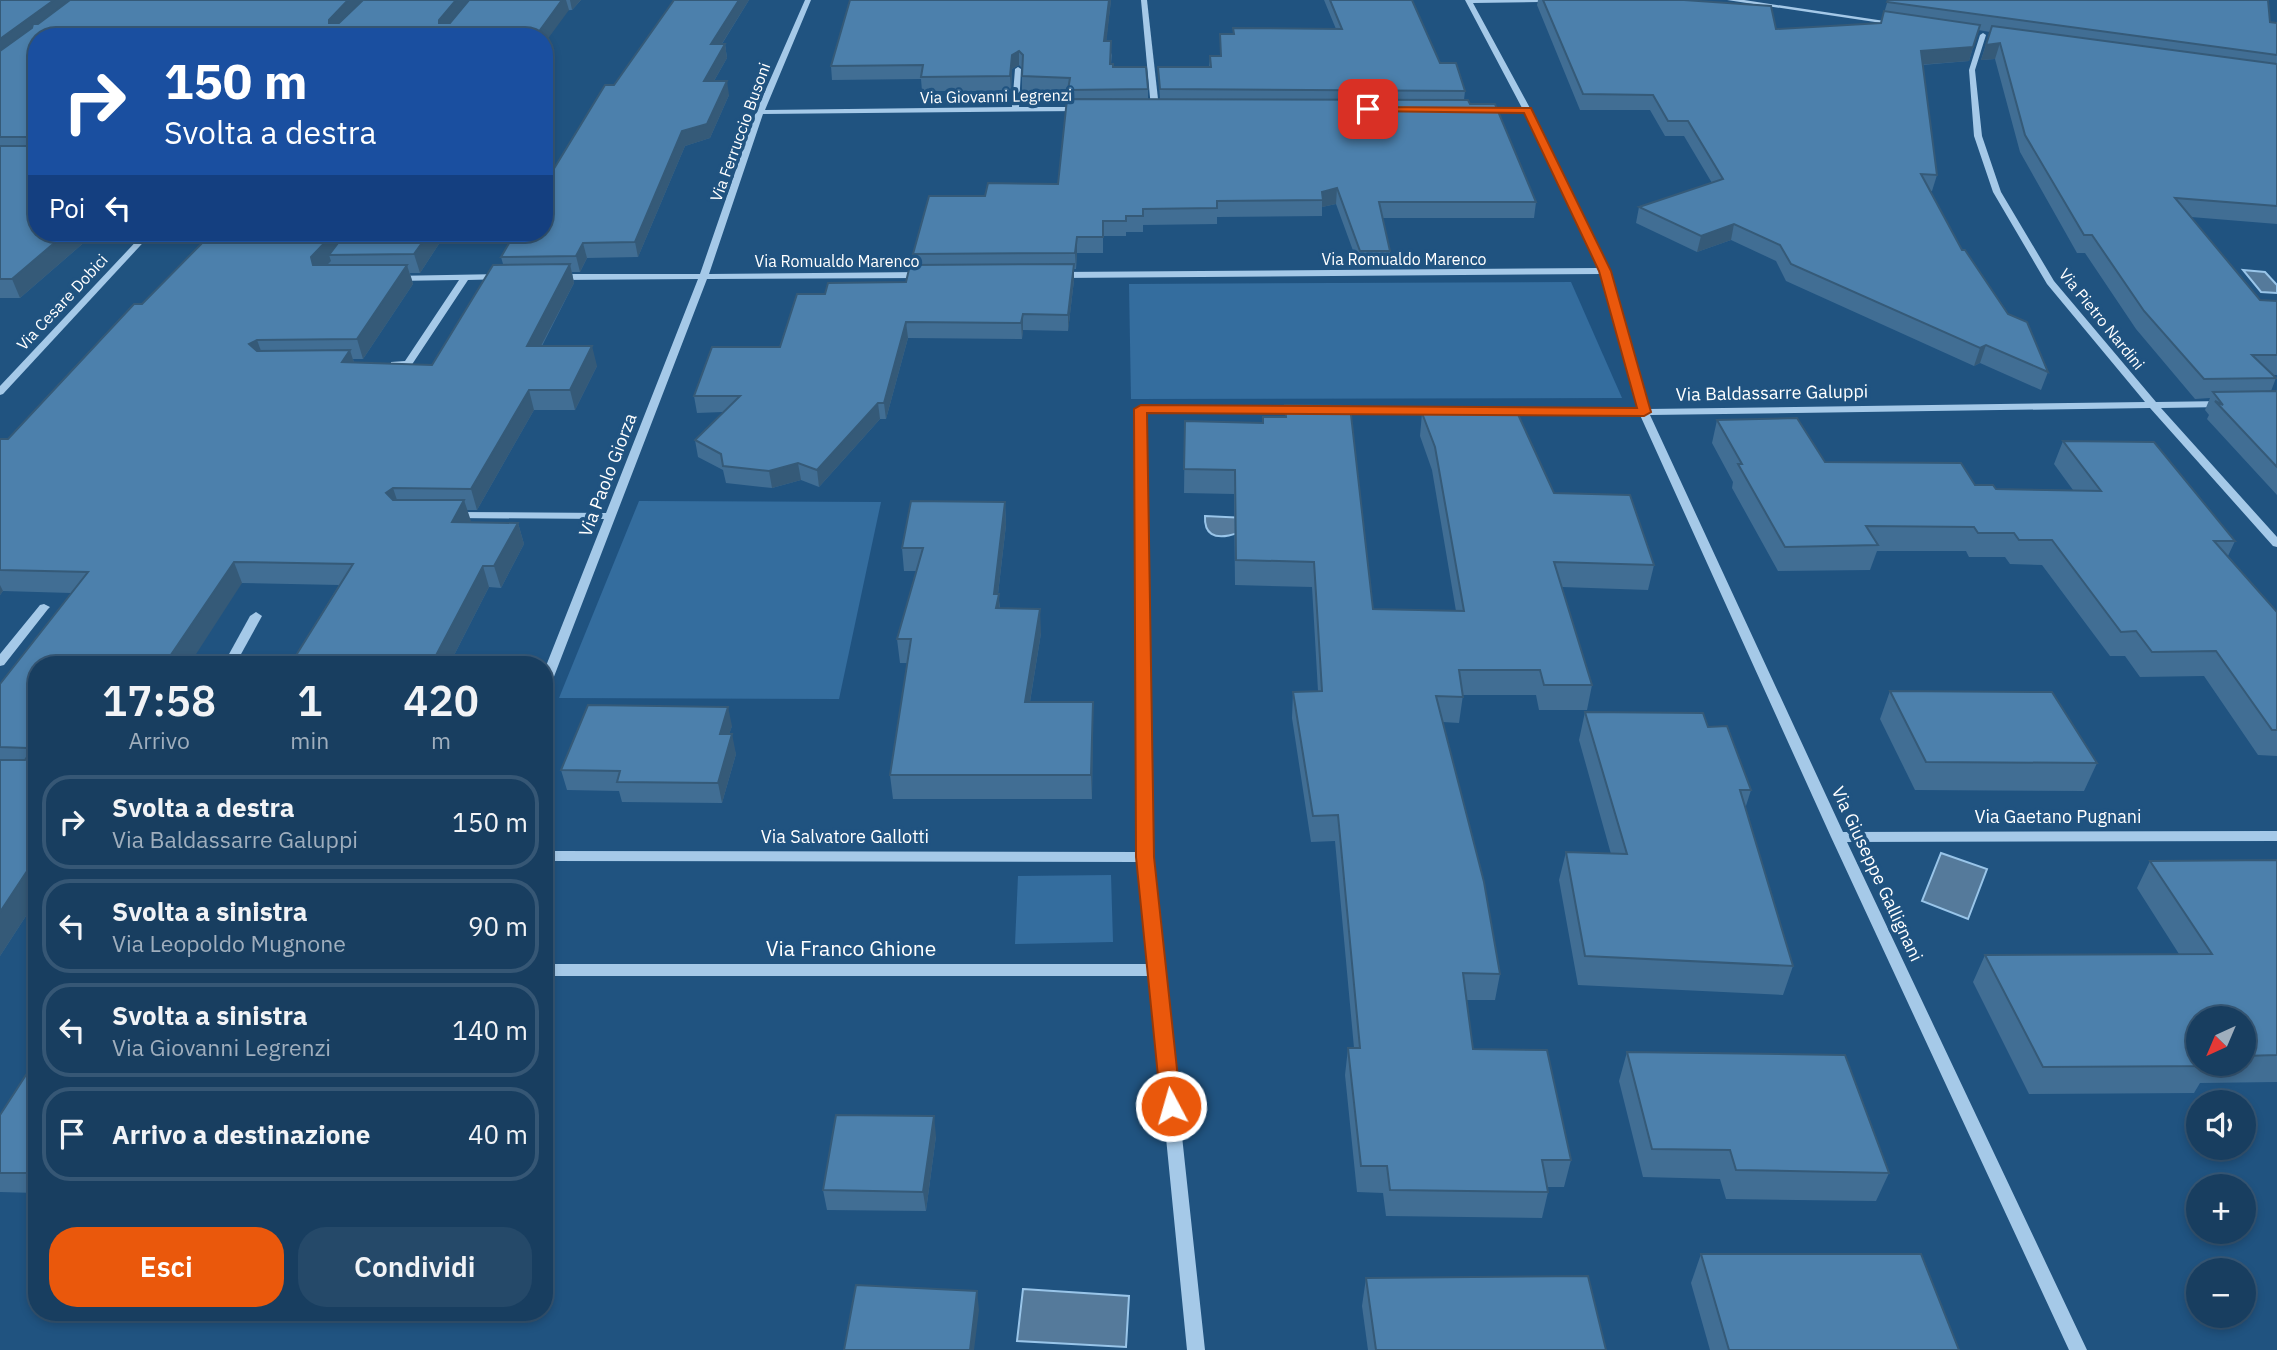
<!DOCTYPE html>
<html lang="it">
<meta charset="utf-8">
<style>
body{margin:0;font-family:"IBM Plex Sans",sans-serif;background:#254969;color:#f1f3f6;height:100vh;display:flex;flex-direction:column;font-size:26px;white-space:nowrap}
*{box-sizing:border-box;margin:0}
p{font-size:23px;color:#9faebd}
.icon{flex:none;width:38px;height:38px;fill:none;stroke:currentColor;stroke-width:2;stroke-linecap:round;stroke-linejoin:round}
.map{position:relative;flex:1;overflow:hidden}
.details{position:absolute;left:28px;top:656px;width:525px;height:665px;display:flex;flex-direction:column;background:#183e60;border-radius:28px;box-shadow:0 4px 10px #0003,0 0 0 2px #365775}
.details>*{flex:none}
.guide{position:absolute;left:28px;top:28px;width:525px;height:214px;border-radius:28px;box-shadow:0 4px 10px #0003,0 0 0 2px #365775;background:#1a4fa0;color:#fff;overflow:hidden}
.needle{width:46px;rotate:224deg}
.fabs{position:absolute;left:2186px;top:1006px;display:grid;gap:14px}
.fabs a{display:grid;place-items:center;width:70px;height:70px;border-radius:50%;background:#183e60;box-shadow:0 4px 10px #0003,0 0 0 2px #365775;font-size:35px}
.pin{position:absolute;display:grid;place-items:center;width:60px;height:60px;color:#fff;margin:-30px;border-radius:14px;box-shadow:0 4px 10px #0006}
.me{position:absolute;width:77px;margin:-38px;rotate:354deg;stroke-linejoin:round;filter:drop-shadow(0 0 5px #0008)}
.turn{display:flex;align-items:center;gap:24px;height:147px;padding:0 21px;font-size:32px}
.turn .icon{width:91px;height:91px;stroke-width:2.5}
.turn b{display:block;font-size:49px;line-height:60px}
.then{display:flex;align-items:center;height:66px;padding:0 21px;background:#0003;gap:14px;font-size:26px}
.eta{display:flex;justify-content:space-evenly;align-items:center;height:119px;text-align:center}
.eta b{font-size:42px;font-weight:600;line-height:49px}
.cta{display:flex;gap:14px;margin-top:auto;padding:14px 21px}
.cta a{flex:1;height:80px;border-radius:28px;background:#ea580c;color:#fff;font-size:28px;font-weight:600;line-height:80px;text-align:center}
.cta a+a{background:#254969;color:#f1f3f6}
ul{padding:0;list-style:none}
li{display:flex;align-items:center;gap:21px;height:94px;margin:0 14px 10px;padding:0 7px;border:4px solid #365775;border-radius:28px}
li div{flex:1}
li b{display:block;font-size:26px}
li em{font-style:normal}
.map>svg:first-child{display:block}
.green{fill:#346d9e}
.water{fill:#557a9b;stroke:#99c5e9;stroke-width:2}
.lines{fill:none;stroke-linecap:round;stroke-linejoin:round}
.minor{fill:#a5c9e8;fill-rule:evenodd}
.wall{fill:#416e94;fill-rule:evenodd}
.shaded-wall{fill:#355a78}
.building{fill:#4c80ac;stroke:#355a78;stroke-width:2}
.route{fill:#ea580c;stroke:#983908;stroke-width:2}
.labels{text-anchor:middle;stroke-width:7;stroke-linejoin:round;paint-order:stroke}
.far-street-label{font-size:16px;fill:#fff;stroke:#205380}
.street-label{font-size:18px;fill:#fff;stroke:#205380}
.near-street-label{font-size:21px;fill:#fff;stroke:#205380}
</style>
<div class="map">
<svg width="2277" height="1350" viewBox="0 0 2277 1350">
<rect width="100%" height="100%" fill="#205380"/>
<!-- green -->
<g class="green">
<path d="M1571,282L1622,398L1131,399L1129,284Z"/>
<path d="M639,501L881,502L839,699L559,698Z"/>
<path d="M1111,875L1113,942L1015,944L1018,876Z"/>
</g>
<!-- water -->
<g class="water">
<path d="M2243,270L2265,272L2277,285V293L2261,292Z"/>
<path d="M1205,516L1268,519C1253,527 1203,555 1205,516Z"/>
<path d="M1941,853L1987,869L1968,919L1922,901Z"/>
<path d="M1023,1289L1129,1296L1126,1347L1017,1341Z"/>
</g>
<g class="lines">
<!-- minor -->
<g class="minor">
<path d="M805,0H811L765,110L1012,107L1015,69L1018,67L1021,69L1019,107H1082L1086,109L1082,111L763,114L709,274L922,272L926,275L922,278L707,279L550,687L544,691V671L604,519L453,518L448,515L453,512L606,513L698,279L559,280L555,277L559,274H700L756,112Z"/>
<path d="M1141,0H1147L1159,108L1155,110L1151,108Z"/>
<path d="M1465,0H1542L1539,2L1473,3L1531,110L1609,271L1648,409L2145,402L2047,284L1993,192L1974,136L1969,70L1980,35L1983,33L1986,35L1975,70L1982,136L2001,192L2054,281L2156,402L2224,401L2229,404L2224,407L2161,408L2277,537V547L2273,546L2150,408L1650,415L1843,832L2277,831V841L1847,842L2087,1350H2069L1831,837L1640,415L1336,413L1331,410L1336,407L1638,409L1601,274L1059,278L1055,275L1059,272L1599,268L1524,112H1482L1478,110L1482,108H1522Z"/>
<path d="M1727,0H1744L1898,23L1895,25Z"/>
<path d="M144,233H152L3,394L0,395V386Z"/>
<path d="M502,274L505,275V279L468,280L411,366H391V362L405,361L459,280L394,281L391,280V276Z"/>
<path d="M1141,406L1300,407L1305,410L1300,413L1146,412L1152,857L1205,1350H1187L1150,976H544V964H1149L1139,862L544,861V851L1138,852L1136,409Z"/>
<path d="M44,604L50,607L48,609L4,665L0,666V654L40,605Z"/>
<path d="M256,612L262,616L235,665H223L250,616Z"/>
</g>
</g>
<!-- wall -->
<g class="wall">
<path d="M0,0H581L572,10L37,37V233H95L20,298H0Z"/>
<path d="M674,0H749L722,44H725L727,58L714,81L729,95L710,138L685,146L638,257L587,258L580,272H572L574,283L542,346L597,366L575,410H534L477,510H467L470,522L518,523L524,544L501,588L489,587L449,665H290L339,585L242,583L37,665V899L0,956V684L71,593L3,591L0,595V439H8L212,233H446L420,273H410L413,284L363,359H353L354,363L432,365L503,264L501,257L614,85Z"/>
<path d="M1111,0L1106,41L1112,55L1111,64L1113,67L1148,89V99H1160L1158,67H1209L1210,56H1220V34H1233V28L1336,29L1324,0H1412L1440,63L1465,91L1464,100L1470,104L1536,202L1534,218H1382L1390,251L1389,267H1359L1336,204L1322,207V216L1217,217V224L1143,225V232H1126V236H1103V253H1077L1076,269H1074V280L1068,331L1023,330L1022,339L908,338L886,419H880L819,487L801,480L772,488L726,483L723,470L698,457L695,440L723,412L697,413L694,396L780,347L825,294L906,282L914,265L913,254L985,196L1058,184L1069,99L1068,92L1022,91V68L1019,65L1012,69L1011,91H922L921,79L832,80L831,66Z"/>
<path d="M1538,0H1684L1776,29L1881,23L1888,0L2277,23V224L2191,217L2260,300L2277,301V375H2273L2276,378L2271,391H2277V495L2207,419L2209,415L2205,410L2210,398L2195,399L2136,329L2085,253H2077L2020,152L1995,59L1981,60L1990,32L1978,30L1969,61L1922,65L1937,175L1932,191H1930L1962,250L2048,372L2041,390L1980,363L1974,366L1786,281L1776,261L1731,240L1697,252L1636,223L1639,207L1712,183L1684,136H1665L1650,110H1580L1537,5Z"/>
<path d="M1285,405L1373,609L1456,611L1432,470L1420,436L1422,413L1554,493L1654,565L1648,590L1562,587L1592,685L1587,710H1539L1536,695H1463L1459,723L1443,722L1500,974L1495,1000H1467L1473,1049L1571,1160L1564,1187H1547L1548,1192L1542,1218L1386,1216L1383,1193L1357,1192L1345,1075L1348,1048H1354L1335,841L1311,842L1292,718L1293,692L1318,691L1312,587L1235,585L1234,494L1184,493L1185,421L1263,423L1285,417Z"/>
<path d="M1717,420L1825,462L1975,485L1996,489L2073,490L2054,464L2063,441L2235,541L2228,556L2277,612V756L2258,755L2204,676L2140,677L2125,656H2110L2042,565L2010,564L2005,557H1969L1966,551H1877L1870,570L1778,571L1732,488L1733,482L1712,443Z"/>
<path d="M1005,502L1006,525L998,594L1000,608L1041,633L1030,702H1093L1092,799H893L890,775L907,663H900L897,639L916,571H904L902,548Z"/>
<path d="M1890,691L2097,763L2084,791L1915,790L1880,719Z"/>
<path d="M1585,712L1708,727L1751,790L1745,809L1793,966L1783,995L1578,985L1559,880L1566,852L1611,854L1579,740Z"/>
<path d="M732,726L729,734L736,754L722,803L622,802L619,791L567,790L561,770Z"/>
<path d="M2277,860V1082L2200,1083L2194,1093L2029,1094L1973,982L1985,955L2179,954L2137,888L2150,861ZM2244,1018V1064H2198Z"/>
<path d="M1627,1052L1889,1173L1876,1201L1726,1199L1720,1179L1643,1177L1619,1081Z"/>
<path d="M37,1058V1193L0,1192V1115Z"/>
<path d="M936,1136L926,1211L827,1210L823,1190Z"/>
<path d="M1701,1254L1959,1350H1710L1691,1283Z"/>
<path d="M1366,1278L1606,1350H1368L1362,1306Z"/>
</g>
<!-- shaded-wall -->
<g class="shaded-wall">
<path d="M54,0H81L0,60V39Z"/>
<path d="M348,0H367L333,37L329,23V20Z"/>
<path d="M456,0H473L443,37L439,20Z"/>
<path d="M562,0H566L569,10L544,44V37H535Z"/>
<path d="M570,0H581L572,10Z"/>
<path d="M739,0H749L713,58L711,44Z"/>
<path d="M1109,0H1111L1105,55L1104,41Z"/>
<path d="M2000,43L1995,59L1981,60L1986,45Z"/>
<path d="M725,44L727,58L706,95L704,81Z"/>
<path d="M1973,47L1969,61L1916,65L1921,51Z"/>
<path d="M1019,51V65L1012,69L1011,91L1010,76L1012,55Z"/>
<path d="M727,81L729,95L710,138L685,146L638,257L635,242L682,131Z"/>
<path d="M1337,188L1336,204L1322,207V192Z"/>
<path d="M1734,224L1731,240L1697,252L1701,236Z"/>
<path d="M66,233H95L20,298L12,279Z"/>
<path d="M429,233H446L420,273L414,254Z"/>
<path d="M333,234L339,253L329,255L331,261L317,275L319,284L311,257Z"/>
<path d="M1077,237V253L1076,269L1075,253Z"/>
<path d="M583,243L587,258L580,272L576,256Z"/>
<path d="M570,264L574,283L531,365L527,346Z"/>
<path d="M1074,264V280L1068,331V315Z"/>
<path d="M407,265L413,284L363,359L357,339Z"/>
<path d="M1023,314V330L1022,339L1021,323Z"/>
<path d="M906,322L908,338L886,419L884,403Z"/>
<path d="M257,340L264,359L249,344Z"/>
<path d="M1986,345L1980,363L1974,366L1980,348Z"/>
<path d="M592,346L597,366L575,410L570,390Z"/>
<path d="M350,350L356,369L342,362Z"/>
<path d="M529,390L534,410L477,510L471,489Z"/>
<path d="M878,403L880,419L819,487L817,470Z"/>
<path d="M798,463L801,480L772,488L769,471Z"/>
<path d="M393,488L400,509L386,493Z"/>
<path d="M464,500L471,521L458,543L452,522Z"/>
<path d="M1005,502L1006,525L997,602L999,594L1000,617L997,631L994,594Z"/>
<path d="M518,523L524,544L501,588L494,566Z"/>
<path d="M234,562L242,583L189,665H164Z"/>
<path d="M483,566L489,587L449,665H432V663Z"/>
<path d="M0,585L3,591L0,595Z"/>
<path d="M1040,609L1041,633L1026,726L1025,702Z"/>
<path d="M1093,702V726L1092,799L1091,775Z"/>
<path d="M728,707L732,726L723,753L720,734Z"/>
<path d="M732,734L736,754L722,803L718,783Z"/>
<path d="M37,856V899L0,956V912Z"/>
<path d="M934,1116L936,1136L926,1211L923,1192Z"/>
<path d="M977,1291L979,1310L974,1350H970Z"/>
</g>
<!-- building -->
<g class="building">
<path d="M0,0H54L0,39Z"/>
<path d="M70,0H348L329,20V23H339L363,0H456L439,20V23H450L469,0H562L535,37H37V233H66L12,279H0V146H30L33,140L30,137H0V51L32,28L33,24H38Z"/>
<path d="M674,0H739L711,44H725L704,81H727L707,124L682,131L635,242L583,243L576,256L501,257L515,233H544V185L605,85H614Z"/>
<path d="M850,0H1109L1104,41H1111L1110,64H1113V67H1146L1148,89L1068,90L1070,78L1022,76L1023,55L1019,51L1012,55L1010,76L921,77L923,65L831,66Z"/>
<path d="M1330,0H1412L1440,63H1456L1465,91L1160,89L1158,67H1211L1210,56H1221L1220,34H1234L1233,28L1342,29Z"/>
<path d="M1543,0H1684L1771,6L1776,29L1881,23L1884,11L1980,25L1973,47L1921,51L1937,175L1921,174L1962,250H1965L2008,314L2027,322L2048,372L1986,345L1980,348L1791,264L1780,245L1734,224L1701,236L1639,207L1723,179L1688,121H1668L1653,95L1583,94Z"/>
<path d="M1888,0H2268L2270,22L2277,23V55L1887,2Z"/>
<path d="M1992,26L2277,64V206L2175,198L2260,300L2277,301V355H2252L2276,378L2204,379L2144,311L2092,235H2084L2025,135L2000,43L1986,45Z"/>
<path d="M1067,99L1468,100L1470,104H1495L1536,202H1379L1390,251H1360L1337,188L1322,192L1323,200L1217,201V208L1143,209V216H1126V221H1103V237H1077L1075,253L913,254L929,196H985L988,183L1058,184Z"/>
<path d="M212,233H429L414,254L329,255L341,239L333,234L311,257L313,265H407L357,339L257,340L249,344L257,351L350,350L342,362L432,365L493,265L570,264L527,346H592L570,390H529L471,489L393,488L386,493L393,500H464L452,522L518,523L494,566H483L432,663L367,662L365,665H290L353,564L234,562L164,665H37V856L0,912V760H25L27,757V748L0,747V684L88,572L0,570V439H8L134,304H142Z"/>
<path d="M1074,264L1068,315L1023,314L1021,323L906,322L884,403H878L817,470L798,463L769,471L723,466L721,454L695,440L740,396H694L712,347H780L797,294H825L828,283L906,282L910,265Z"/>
<path d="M2277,391V467L2215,401L2223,405L2213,392Z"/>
<path d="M1285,405L1350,406L1373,609L1464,611L1435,447L1422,413L1516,410L1554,493L1630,495L1654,565L1554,562L1592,685H1544L1540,670H1459L1463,697L1436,696L1484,882L1500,974L1463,973L1473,1049L1547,1050L1571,1160H1542L1548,1192L1390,1190L1387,1166H1361L1348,1048H1360L1338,815L1313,816L1293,692L1322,691L1314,562L1236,560L1235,470L1184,469L1185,421L1263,423V417H1286Z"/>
<path d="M1797,418L1825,462L1961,463L1975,485H1993L1996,489L2101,491L2063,441L2154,442L2235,541H2214L2277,612V730H2272L2216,651L2152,652L2136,631L2121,632L2052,540H2019L2014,533H1978L1974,527L1866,526L1878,545L1785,547L1738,464H1742L1717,420Z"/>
<path d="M911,501L1005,502L994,594H999L996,608L1040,609L1025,702H1093L1091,775H890L911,639H897L923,548H902Z"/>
<path d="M1890,691L2052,692L2097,763L1926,762Z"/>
<path d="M588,705L728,707L720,734H732L718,783L617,782L620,771L561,770Z"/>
<path d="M1585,712L1703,713L1708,727L1727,726L1751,790H1740L1793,966L1585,956L1566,852L1627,854Z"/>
<path d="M2277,860V1055L2244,1056V1018H2198V1064H2209L2210,1066L2043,1067L1985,955L2212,954L2150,861Z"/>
<path d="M1627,1052L1845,1055L1889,1173L1736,1170L1730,1150L1652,1149Z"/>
<path d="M37,1058V1173H0V1115Z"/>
<path d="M836,1115L934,1116L923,1192L823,1190Z"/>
<path d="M1701,1254H1921L1959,1350H1729Z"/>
<path d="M1588,1276L1606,1350H1376L1366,1278Z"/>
<path d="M856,1285L977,1291L970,1350H844Z"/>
</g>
<!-- route -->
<path class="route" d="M1368,107L1531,108L1611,271L1651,412L1644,416L1147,413L1154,857L1181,1106L1178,1112L1171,1114L1164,1112L1161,1106L1136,857L1134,409L1141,405L1637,408L1599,271L1524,113L1364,111V107Z"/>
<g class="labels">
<!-- far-street labels -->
<g class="far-street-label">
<text transform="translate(996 96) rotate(-1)" y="6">Via Giovanni Legrenzi</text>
<text transform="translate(740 132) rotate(-70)" y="6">Via Ferruccio Busoni</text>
<text x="1404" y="265">Via Romualdo Marenco</text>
<text x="837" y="267">Via Romualdo Marenco</text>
<text transform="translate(62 302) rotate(-47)" y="6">Via Cesare Dobici</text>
<text transform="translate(2102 319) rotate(51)" y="6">Via Pietro Nardini</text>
</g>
<!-- street labels -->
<g class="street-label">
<text transform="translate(1772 393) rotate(-1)" y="6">Via Baldassarre Galuppi</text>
<text transform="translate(608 475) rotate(-69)" y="6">Via Paolo Giorza</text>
<text x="2058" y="823">Via Gaetano Pugnani</text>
<text x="845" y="843">Via Salvatore Gallotti</text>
<text transform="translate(1877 874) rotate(65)" y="6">Via Giuseppe Gallignani</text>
</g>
<!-- near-street labels -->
<g class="near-street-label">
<text x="851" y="956">Via Franco Ghione</text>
</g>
</g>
</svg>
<div class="fabs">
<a><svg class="needle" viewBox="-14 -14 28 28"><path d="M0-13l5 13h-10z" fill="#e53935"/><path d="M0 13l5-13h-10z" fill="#9faebd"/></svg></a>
<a><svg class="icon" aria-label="sound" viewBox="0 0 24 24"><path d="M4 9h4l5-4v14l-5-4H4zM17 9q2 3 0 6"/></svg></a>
<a>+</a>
<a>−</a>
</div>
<div class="pin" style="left:1368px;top:109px;background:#d93025"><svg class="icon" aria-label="arrive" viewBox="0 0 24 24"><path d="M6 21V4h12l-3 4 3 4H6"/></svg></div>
<svg class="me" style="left:1171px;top:1106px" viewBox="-20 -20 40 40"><circle r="17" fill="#ea580c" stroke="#fff" stroke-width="3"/><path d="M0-11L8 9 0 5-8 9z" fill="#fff"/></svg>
<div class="guide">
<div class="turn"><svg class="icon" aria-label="right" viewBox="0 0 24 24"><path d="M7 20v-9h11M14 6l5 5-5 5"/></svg><div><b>150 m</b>Svolta a destra</div></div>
<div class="then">Poi<svg class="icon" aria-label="left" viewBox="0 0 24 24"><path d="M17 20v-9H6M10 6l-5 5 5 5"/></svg></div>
</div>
<section class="details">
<div class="eta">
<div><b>17:58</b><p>Arrivo</p></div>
<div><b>1</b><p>min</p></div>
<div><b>420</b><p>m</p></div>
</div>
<ul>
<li><svg class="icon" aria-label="right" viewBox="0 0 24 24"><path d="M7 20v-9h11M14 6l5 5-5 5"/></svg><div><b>Svolta a destra</b><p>Via Baldassarre Galuppi</p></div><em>150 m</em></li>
<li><svg class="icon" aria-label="left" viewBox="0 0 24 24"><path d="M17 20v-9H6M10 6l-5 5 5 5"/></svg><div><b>Svolta a sinistra</b><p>Via Leopoldo Mugnone</p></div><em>90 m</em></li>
<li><svg class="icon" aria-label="left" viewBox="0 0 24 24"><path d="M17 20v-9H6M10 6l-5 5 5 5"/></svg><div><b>Svolta a sinistra</b><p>Via Giovanni Legrenzi</p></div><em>140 m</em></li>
<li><svg class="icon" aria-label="arrive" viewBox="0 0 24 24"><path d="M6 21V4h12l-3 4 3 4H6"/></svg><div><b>Arrivo a destinazione</b></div><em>40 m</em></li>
</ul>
<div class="cta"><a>Esci</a><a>Condividi</a></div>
</section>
</div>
